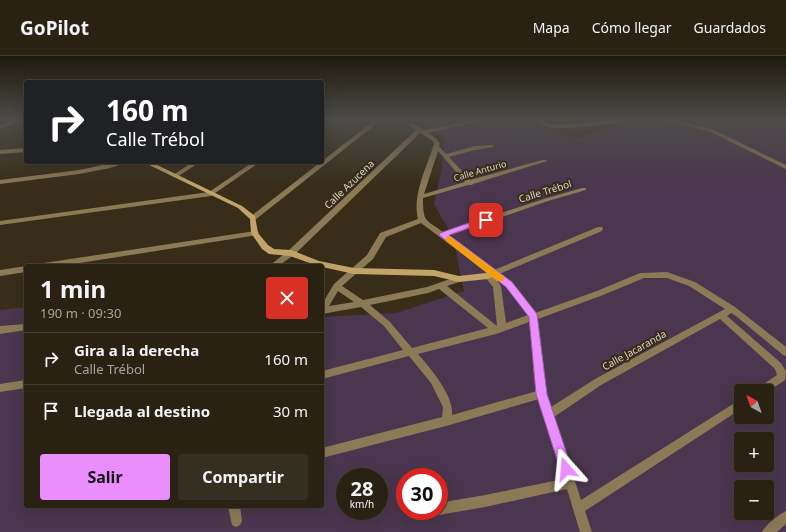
<!DOCTYPE html>
<html lang="es">
<meta charset="utf-8">
<style>
body{margin:0;font-family:"Noto Sans",sans-serif;background:#352f21;color:#f1f3f6;height:100vh;display:flex;flex-direction:column;font-size:15px;white-space:nowrap}
*{box-sizing:border-box;margin:0}
p{font-size:13px;color:#a5a4a0}
.icon{flex:none;width:22px;height:22px;fill:none;stroke:currentColor;stroke-width:2;stroke-linecap:round;stroke-linejoin:round}
.map{position:relative;flex:1;overflow:hidden}
.panel{position:absolute;left:24px;top:208px;width:300px;height:244px;display:flex;flex-direction:column;background:#292213;border-radius:4px;box-shadow:0 4px 16px #0002,0 0 0 1px #453f33}
.panel>*{flex:none}
.hud{position:absolute;left:24px;top:24px;width:300px;height:84px;border-radius:4px;box-shadow:0 4px 16px #0002,0 0 0 1px #453f33;background:#202124;color:#fff;overflow:hidden}
.needle{width:26px;rotate:320deg}
.fabs{position:absolute;left:734px;top:328px;display:grid;gap:8px}
.fabs a{display:grid;place-items:center;width:40px;height:40px;border-radius:4px;background:#292213;box-shadow:0 4px 16px #0002,0 0 0 1px #453f33;font-size:20px}
.speed{position:absolute;left:336px;top:412px;display:flex;gap:8px;font-size:20px;font-weight:700;text-align:center}
.speed>*{display:grid;place-content:center;width:52px;height:52px;border-radius:50%;background:#292213;box-shadow:0 4px 16px #0002,0 0 0 1px #453f33;line-height:1}
.speed small{font-size:10px;font-weight:400}
.speed .limit{border:6px solid #d22;background:#fff;color:#111}
.pin{position:absolute;display:grid;place-items:center;width:34px;height:34px;color:#fff;margin:-17px;border-radius:8px;box-shadow:0 2px 6px #0006}
.me{position:absolute;width:44px;margin:-22px;rotate:342deg;stroke-linejoin:round;filter:drop-shadow(0 0 3px #0008)}
.turn{display:flex;align-items:center;gap:14px;height:84px;padding:0 16px;font-size:18px}
.turn .icon{width:52px;height:52px;stroke-width:2.5}
.turn b{display:block;font-size:28px;line-height:34px}
.round{display:grid;place-items:center;flex:none;width:42px;height:42px;border-radius:4px;background:#352f21}
.overview{display:flex;align-items:center;justify-content:space-between;height:68px;padding:0 16px}
h1{font-size:24px;font-weight:700;line-height:30px}
.action{display:flex;gap:8px;margin-top:auto;padding:8px 16px}
.action a{flex:1;height:46px;border-radius:4px;background:#ea8dfd;color:#111;font-size:16px;font-weight:700;line-height:46px;text-align:center}
.action a+a{background:#352f21;color:#f1f3f6}
ul{padding:0;list-style:none}
li{display:flex;align-items:center;gap:12px;height:52px;padding:0 16px;border-top:1px solid #453f33}
li div{flex:1}
li b{display:block;font-size:15px}
li em{font-style:normal}
header{display:flex;align-items:center;gap:24px;box-sizing:border-box;height:56px;padding:0 20px;background:#292213;border-bottom:1px solid #453f33}
header strong{font-size:19px}
nav{display:flex;gap:22px;margin-inline-start:auto;font-size:14px}
.map>svg:first-child{display:block}
.green{fill:#4a364e;fill-rule:evenodd}
.lines{fill:none;stroke-linecap:round;stroke-linejoin:round}
.street{fill:#8c7956;fill-rule:evenodd}
.secondary{fill:#c1a46a;fill-rule:evenodd}
.route{fill:#ea8dfd;stroke:#985ca4}
.slow{fill:#f59e0b}
.labels{text-anchor:middle;stroke-width:4;stroke-linejoin:round;paint-order:stroke}
.far-street-label{font-size:9px;fill:#dbd4c8;stroke:#372d19}
.street-label{font-size:10px;fill:#dbd4c8;stroke:#372d19}
</style>
<header>
<strong>GoPilot</strong>
<nav><a>Mapa</a><a>Cómo llegar</a><a>Guardados</a></nav>
</header>
<div class="map">
<svg width="786" height="476" viewBox="0 0 786 476">
<rect width="100%" height="100%" fill="#372d19"/>
<!-- green -->
<path class="green" d="M415,64H533L575,82L628,67L627,64H786V476H0V254L26,251V450H322V261L396,257L464,235L453,181L434,148L442,111L444,81ZM741,335H767V361H741ZM741,383H767V409H741ZM345,421H379V455H345ZM405,421H439V455H405ZM741,431H767V457H741Z"/>
<g class="lines">
<!-- street -->
<g class="street">
<path d="M14,64H21L0,73V69Z"/>
<path d="M375,64H381L255,164H251V160Z"/>
<path d="M401,64H407L424,74L476,64V66L428,77L437,83L440,88L439,90L446,98L475,90L493,89V91L475,94L449,101L470,124L542,104H546L547,105L473,128L472,129H468L423,142C423,166 425,163 443,176L544,143L582,132H586V134L548,145L448,180L494,214L598,171H602L603,173L602,175L499,218L512,227L535,257L597,235L640,217L667,216L695,226L735,251L786,291V300L783,299L736,260L731,257L727,260L781,307L786,315L785,324L767,336V335H756L758,332L777,319L775,313L720,263L601,329L554,361L581,444L741,343V353L585,455L592,476H580L567,433L485,451L439,459L435,457L434,455H439V447L485,439L564,423L539,343L446,370L322,402V392L442,361L443,351L431,327L409,300L322,323V315L403,294L384,270L361,251L322,258V248L334,228L367,199L380,177L418,163C412,140 427,110 434,88L433,85L420,77L294,199L278,210H269L288,195L416,74ZM438,95L465,126L424,138ZM421,167L488,217L484,220L493,231L497,270L447,230L462,225L463,223L459,220L427,231L363,244L342,230L373,203L386,181ZM495,222L506,231L528,259L506,267L501,230ZM644,222H667L689,230L725,253L595,323L551,351L547,338L538,263L603,239ZM439,233L488,272L412,292L390,266L370,249L428,237ZM338,235L354,246L329,250ZM529,266L537,335L452,359C454,339 430,312 418,298L496,278Z"/>
<path d="M534,64H541L550,68H573L614,64H629L626,66L573,72H549Z"/>
<path d="M662,64H671L712,73L786,109V113L708,75Z"/>
<path d="M26,92V96L0,98V94Z"/>
<path d="M118,106H128L110,112L79,118L0,128V124L79,114Z"/>
<path d="M193,106H200L177,121H173V119Z"/>
<path d="M253,106H260L211,140L0,169V165L209,136Z"/>
<path d="M255,175H257L259,177L257,179L61,210H40L44,207Z"/>
<path d="M26,210V216L0,220V214Z"/>
<path d="M26,268V274L0,278V270Z"/>
<path d="M26,324V332L0,336V328Z"/>
<path d="M228,450H240L242,465L240,469L236,471L232,469Z"/>
<path d="M407,455H427L425,459L412,462L408,460Z"/>
<path d="M786,455V468L777,476H762C766,468 778,459 786,455Z"/>
</g>
<!-- secondary -->
<path class="secondary" d="M143,106H151L242,150L255,160L258,177L268,189L274,193L291,194L319,205L354,212L434,214L459,220L486,217L493,214L497,217L496,219L488,223L459,226L434,220L354,218L318,210L290,200L269,198L262,193L251,177L250,163L238,152Z"/>
</g>
<!-- sky -->
<linearGradient id="sky" x2="0" y2="1"><stop stop-color="#1e190e"/><stop offset="0.49" stop-color="#4d4c49"/><stop offset="1" stop-color="#4d4c49" stop-opacity="0"/></linearGradient>
<rect width="786" height="130" fill="url(#sky)"/>
<!-- route -->
<path class="route" d="M486,161L488,162V165L449,179L512,226L537,258L547,338L572,413L570,418L566,419L561,418L560,413L536,338L529,261L506,231L439,179L440,177Z"/>
<!-- slow -->
<path class="slow" d="M449,180L503,220L505,223L503,225H497L446,185V181Z"/>
<g class="labels">
<!-- far-street labels -->
<g class="far-street-label">
<text transform="translate(480 115) rotate(-16)" y="3">Calle Anturio</text>
</g>
<!-- street labels -->
<g class="street-label">
<text transform="translate(349 128) rotate(-44)" y="4">Calle Azucena</text>
<text transform="translate(545 135) rotate(-17)" y="4">Calle Trébol</text>
<text transform="translate(634 294) rotate(-29)" y="4">Calle Jacaranda</text>
</g>
</g>
</svg>
<div class="fabs">
<a><svg class="needle" viewBox="-14 -14 28 28"><path d="M0-13l5 13h-10z" fill="#e53935"/><path d="M0 13l5-13h-10z" fill="#a5a4a0"/></svg></a>
<a>+</a>
<a>−</a>
</div>
<div class="speed"><div>28<small>km/h</small></div><div class="limit">30</div></div>
<div class="pin" style="left:486px;top:164px;background:#d93025"><svg class="icon" aria-label="arrive" viewBox="0 0 24 24"><path d="M6 21V4h12l-3 4 3 4H6"/></svg></div>
<svg class="me" style="left:566px;top:413px" viewBox="-20 -20 40 40"><path d="M0-17L14 15 0 8-14 15z" fill="#ea8dfd" stroke="#fff" stroke-width="4"/></svg>
<div class="hud">
<div class="turn"><svg class="icon" aria-label="right" viewBox="0 0 24 24"><path d="M7 20v-9h11M14 6l5 5-5 5"/></svg><div><b>160 m</b>Calle Trébol</div></div>
</div>
<section class="panel">
<div class="overview"><div><h1>1 min</h1><p>190 m · 09:30</p></div><a class="round" style="background:#d93025;color:#fff"><svg class="icon" aria-label="close" viewBox="0 0 24 24"><path d="M6 6l12 12M18 6L6 18"/></svg></a></div>
<ul>
<li><svg class="icon" aria-label="right" viewBox="0 0 24 24"><path d="M7 20v-9h11M14 6l5 5-5 5"/></svg><div><b>Gira a la derecha</b><p>Calle Trébol</p></div><em>160 m</em></li>
<li><svg class="icon" aria-label="arrive" viewBox="0 0 24 24"><path d="M6 21V4h12l-3 4 3 4H6"/></svg><div><b>Llegada al destino</b></div><em>30 m</em></li>
</ul>
<div class="action"><a>Salir</a><a>Compartir</a></div>
</section>
</div>
